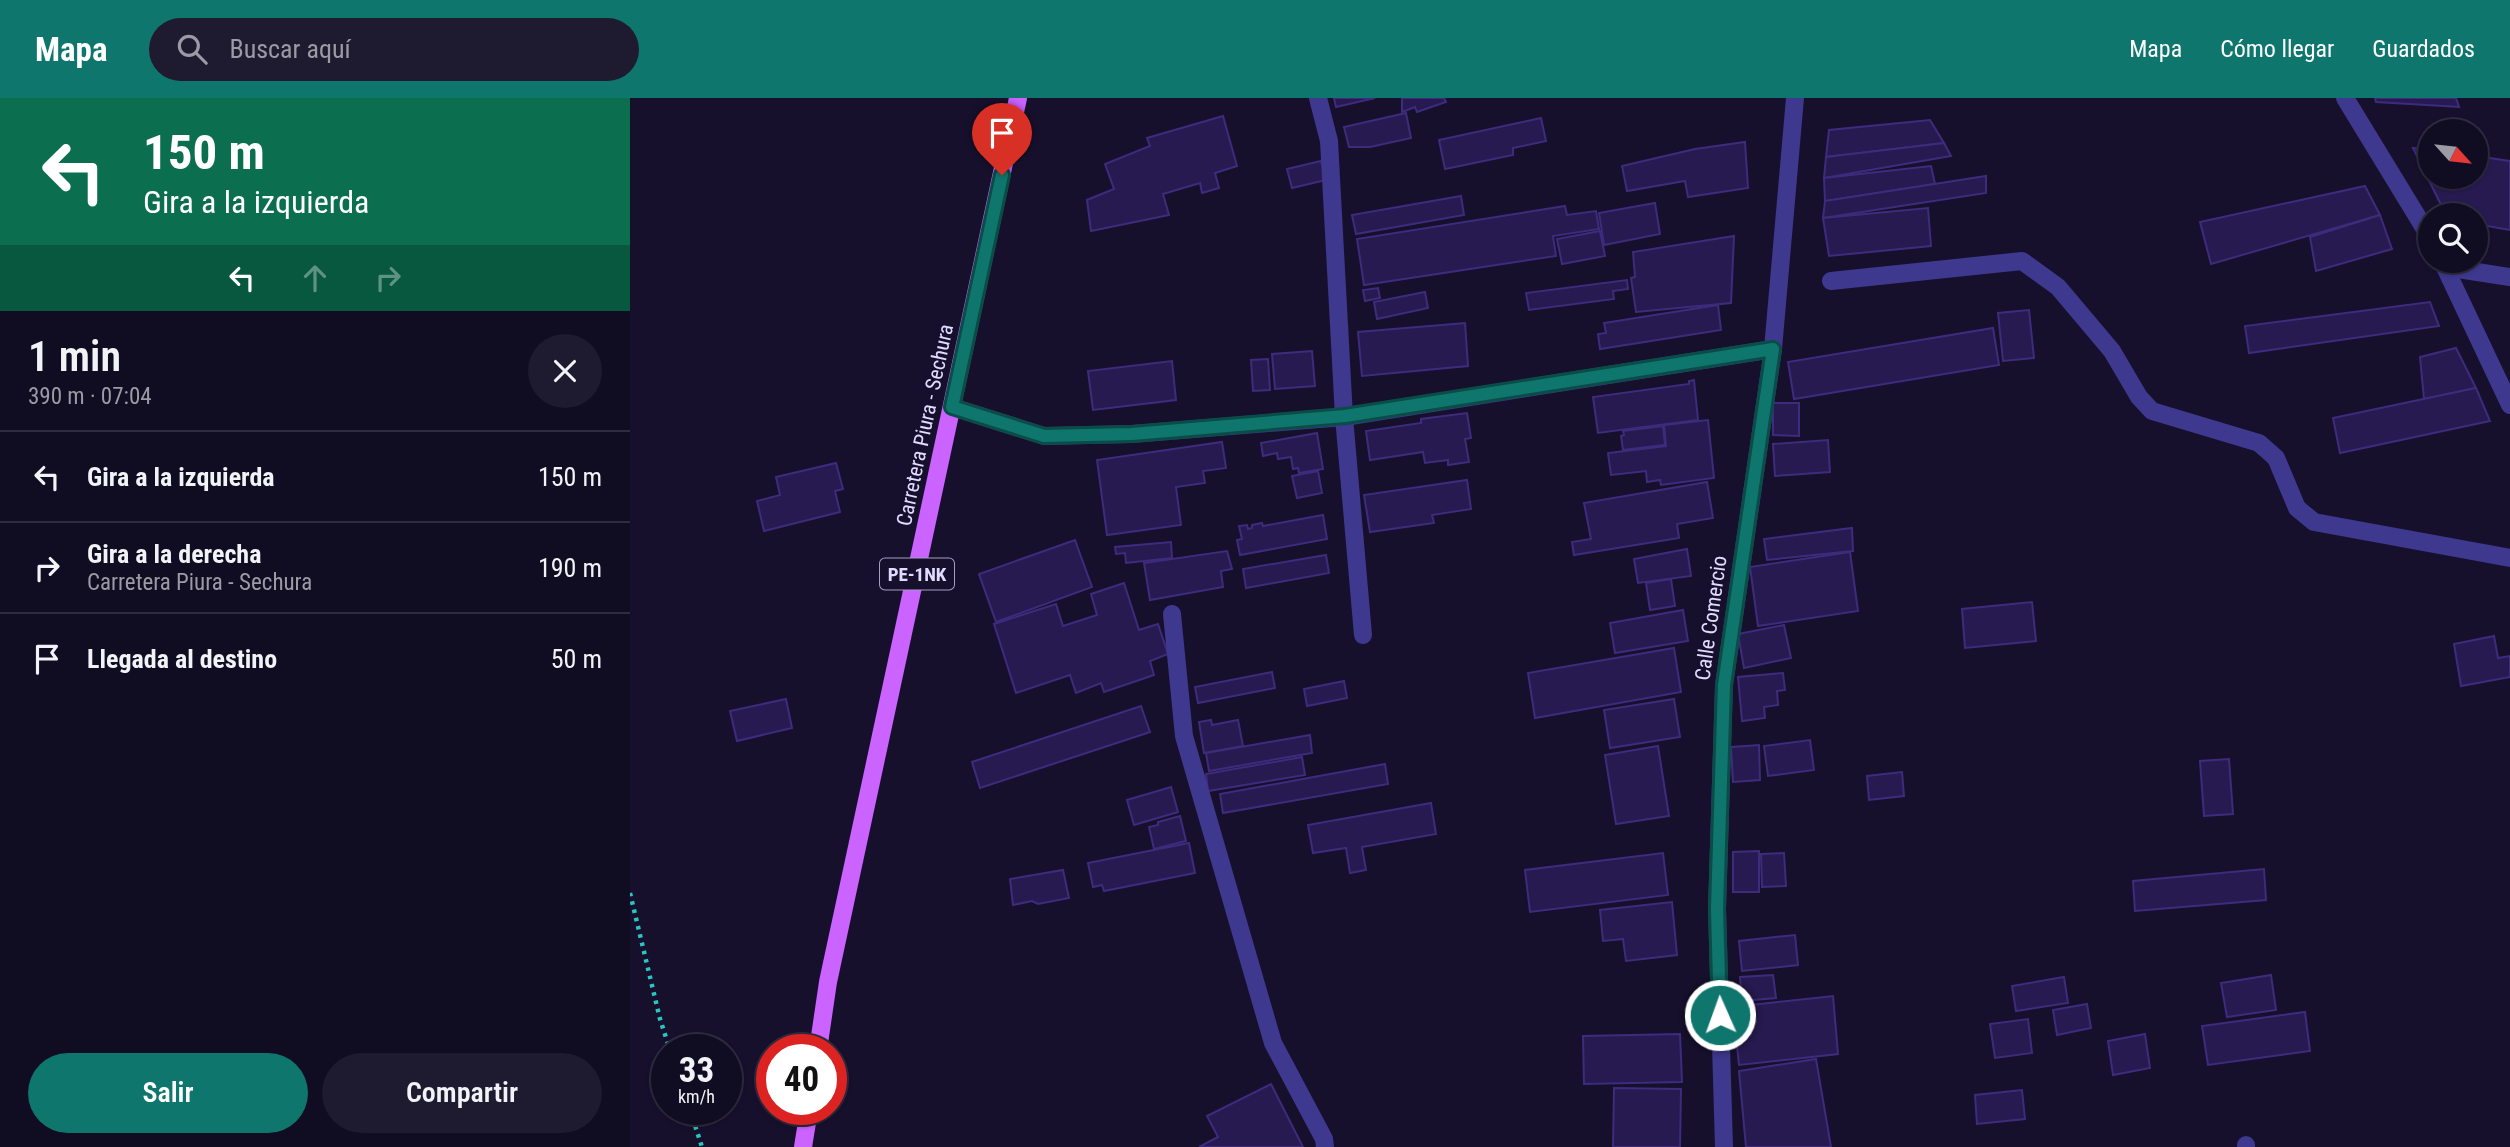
<!DOCTYPE html>
<html lang="es">
<meta charset="utf-8">
<style>
body{margin:0;font-family:"Roboto Condensed",sans-serif;background:#1e1a2f;color:#f1f3f6;height:100vh;display:flex;flex-direction:column;font-size:26px;white-space:nowrap}
*{box-sizing:border-box;margin:0}
p{font-size:23px;color:#9c9ba5}
.icon{flex:none;width:38px;height:38px;fill:none;stroke:currentColor;stroke-width:2;stroke-linecap:round;stroke-linejoin:round}
.map{position:relative;flex:1;overflow:hidden}
.sheet{display:flex;flex-direction:column;background:#100c22;width:630px}
.sheet>*{flex:none}
.top-card{background:#0b6e4f;color:#fff;overflow:hidden}
.needle{width:46px;rotate:117deg}
.controls{position:absolute;left:1788px;top:21px;display:grid;gap:14px}
.controls a{display:grid;place-items:center;width:70px;height:70px;border-radius:50%;background:#100c22;box-shadow:0 2px 5px #0004,0 0 0 2px #302c40;font-size:35px}
.speed{position:absolute;left:21px;top:936px;display:flex;gap:14px;font-size:35px;font-weight:700;text-align:center}
.speed>*{display:grid;place-content:center;width:91px;height:91px;border-radius:50%;background:#100c22;box-shadow:0 2px 5px #0004,0 0 0 2px #302c40;line-height:1}
.speed small{font-size:18px;font-weight:400}
.speed .limit{border:10px solid #d22;background:#fff;color:#111}
.pin{position:absolute;display:grid;place-items:center;width:60px;height:60px;color:#fff;margin:-72px -30px;border-radius:50% 50% 50% 0;rotate:-45deg;box-shadow:0 0 7px #0007}
.pin .icon{rotate:45deg}
.me{position:absolute;width:77px;margin:-38px;rotate:358deg;stroke-linejoin:round;filter:drop-shadow(0 0 5px #0008)}
.turn{display:flex;align-items:center;gap:24px;height:147px;padding:0 28px;font-size:32px}
.turn .icon{width:91px;height:91px;stroke-width:2.5}
.turn b{display:block;font-size:49px;line-height:60px}
.lanes{display:flex;align-items:center;height:66px;padding:0 28px;background:#0003;justify-content:center;gap:35px;direction:ltr}
.lanes .off{opacity:.35}
.round{display:grid;place-items:center;flex:none;width:74px;height:74px;border-radius:37px;background:#1e1a2f}
.headline{display:flex;align-items:center;justify-content:space-between;height:119px;padding:0 28px}
h1{font-size:42px;font-weight:600;line-height:52px}
.action{display:flex;gap:14px;margin-top:auto;padding:14px 28px}
.action a{flex:1;height:80px;border-radius:42px;background:#0f766e;color:#fff;font-size:28px;font-weight:600;line-height:80px;text-align:center}
.action a+a{background:#1e1a2f;color:#f1f3f6}
ul{padding:0;list-style:none}
li{display:flex;align-items:center;gap:21px;height:91px;padding:0 28px;border-top:2px solid #302c40}
li div{flex:1}
li b{display:block;font-size:26px}
li em{font-style:normal}
header{display:flex;align-items:center;gap:42px;box-sizing:border-box;height:98px;padding:0 35px;background:#0f766e;color:#fff}
header strong{font-size:33px}
nav{display:flex;gap:38px;margin-inline-start:auto;font-size:24px}
.search{width:490px;height:63px;background:#1e1a2f;display:flex;align-items:center;gap:18px;box-sizing:border-box;padding:0 24px;border-radius:38px;color:#9c9ba5;font-size:26px}
main{display:flex;flex:1;min-height:0}
.map>svg:first-child{display:block}
.building{fill:#271a50;stroke:#3e2b7d;stroke-width:2}
.lines{fill:none;stroke-linecap:round;stroke-linejoin:round}
.path{stroke:#28c7c3;stroke-width:4.5;stroke-dasharray:3.5 5;stroke-linecap:butt}
.minor{stroke:#3e388f;stroke-width:18}
.major{stroke:#ca63ff;stroke-width:18}
.route-casing{stroke:#0a4d48;stroke-width:18}
.route{stroke:#0f766e;stroke-width:12}
.labels{text-anchor:middle;stroke-width:5;stroke-linejoin:round;paint-order:stroke}
.shield{fill:#16102d;stroke:#a49fc0;stroke-width:2}
.shield-label{font-size:19px;font-weight:bold;fill:#e1dcff}
.street-label{font-size:21px;fill:#e1dcff;stroke:#16102d}
</style>
<header>
<strong>Mapa</strong>
<div class="search"><svg class="icon" aria-label="search" viewBox="0 0 24 24"><circle cx="10" cy="10" r="6"/><path d="M15 15l6 6"/></svg>Buscar aquí</div>
<nav><a>Mapa</a><a>Cómo llegar</a><a>Guardados</a></nav>
</header>
<main>
<section class="sheet">
<div class="top-card">
<div class="turn"><svg class="icon" aria-label="left" viewBox="0 0 24 24"><path d="M17 20v-9H6M10 6l-5 5 5 5"/></svg><div><b>150 m</b>Gira a la izquierda</div></div>
<div class="lanes"><svg class="icon" aria-label="left" viewBox="0 0 24 24"><path d="M17 20v-9H6M10 6l-5 5 5 5"/></svg><svg class="icon off" aria-label="ahead" viewBox="0 0 24 24"><path d="M12 20V5M6 11l6-6 6 6"/></svg><svg class="icon off" aria-label="right" viewBox="0 0 24 24"><path d="M7 20v-9h11M14 6l5 5-5 5"/></svg></div>
</div>
<div class="headline"><div><h1>1 min</h1><p>390 m · 07:04</p></div><a class="round"><svg class="icon" aria-label="close" viewBox="0 0 24 24"><path d="M6 6l12 12M18 6L6 18"/></svg></a></div>
<ul>
<li><svg class="icon" aria-label="left" viewBox="0 0 24 24"><path d="M17 20v-9H6M10 6l-5 5 5 5"/></svg><div><b>Gira a la izquierda</b></div><em>150 m</em></li>
<li><svg class="icon" aria-label="right" viewBox="0 0 24 24"><path d="M7 20v-9h11M14 6l5 5-5 5"/></svg><div><b>Gira a la derecha</b><p>Carretera Piura - Sechura</p></div><em>190 m</em></li>
<li><svg class="icon" aria-label="arrive" viewBox="0 0 24 24"><path d="M6 21V4h12l-3 4 3 4H6"/></svg><div><b>Llegada al destino</b></div><em>50 m</em></li>
</ul>
<div class="action"><a>Salir</a><a>Compartir</a></div>
</section>
<div class="map">
<svg width="1880" height="1049" viewBox="0 0 1880 1049">
<rect width="100%" height="100%" fill="#16102d"/>
<!-- building -->
<g class="building">
<path d="M704,0H745L706,9Z"/>
<path d="M772,0H814L816,4L787,14L785,9L772,14Z"/>
<path d="M1745,0H1826L1829,9L1746,4Z"/>
<path d="M776,15L781,40L740,49H719L714,29Z"/>
<path d="M593,18L607,68L585,75L589,90L572,95L570,85L533,96L539,117L461,133L457,102L484,91L475,66L520,48L517,40Z"/>
<path d="M911,20L916,43L883,50V57L815,71L809,42Z"/>
<path d="M1300,22L1314,45L1196,59L1199,32Z"/>
<path d="M1115,44L1118,90L1058,99L1055,83L997,93L992,68L1065,51Z"/>
<path d="M1314,45L1321,58L1194,80L1196,59Z"/>
<path d="M1783,50L1801,52V79H1846V58L1880,63V132L1846,126V117H1816Z"/>
<path d="M691,63L696,82L662,90L657,71Z"/>
<path d="M1301,68L1305,86L1195,103L1194,80Z"/>
<path d="M1356,78V95L1193,120L1195,103Z"/>
<path d="M1735,88L1750,117L1581,166L1570,124Z"/>
<path d="M831,98L834,117L726,136L722,117Z"/>
<path d="M1025,105L1030,136L974,147L969,115Z"/>
<path d="M935,108L937,117L966,113L969,131L923,138L926,158L734,187L727,141Z"/>
<path d="M1298,110L1301,148L1199,158L1193,120Z"/>
<path d="M1750,117L1762,151L1686,173L1680,139Z"/>
<path d="M970,133L975,158L932,166L927,141Z"/>
<path d="M1104,138L1101,205L1006,214L1001,180L1005,179L1003,154Z"/>
<path d="M997,182L998,191L983,193L984,201L899,212L896,195Z"/>
<path d="M748,190L750,200L735,203L733,192Z"/>
<path d="M795,194L798,210L747,221L744,204Z"/>
<path d="M1800,204L1809,228L1619,255L1615,228Z"/>
<path d="M1088,207L1091,232L970,251L968,236L976,235L974,225Z"/>
<path d="M1399,212L1404,260L1373,263L1368,215Z"/>
<path d="M835,225L838,268L732,278L728,234Z"/>
<path d="M1363,230L1369,267L1164,301L1158,264Z"/>
<path d="M1826,250L1846,290L1794,301L1790,259Z"/>
<path d="M682,253L685,288L645,291L642,256Z"/>
<path d="M638,261L640,292L623,293L621,262Z"/>
<path d="M542,263L546,302L463,312L458,273Z"/>
<path d="M1064,282L1068,322L968,335L963,299L1059,286V283Z"/>
<path d="M1846,290L1860,323L1710,355L1703,320Z"/>
<path d="M1143,305H1169V338L1143,337Z"/>
<path d="M837,315L841,340L835,341L839,364L818,367V362L795,365L793,354L740,362L736,333L791,325V321Z"/>
<path d="M1078,322L1084,380L1031,387L1030,382L1017,384L1016,373L981,377L978,355L1036,348L1034,327Z"/>
<path d="M1033,328L1035,347L993,352L991,338L994,337L993,333Z"/>
<path d="M687,335L693,371L669,375L668,370L663,371L661,359L648,361L647,355L633,358L631,345Z"/>
<path d="M1198,342L1200,374L1145,378L1143,346Z"/>
<path d="M592,344L596,370L573,373L575,385L546,389L551,427L477,437L467,362Z"/>
<path d="M206,365L213,391L205,393L210,414L134,433L127,403L150,397L146,379Z"/>
<path d="M688,373L692,395L667,400L662,378Z"/>
<path d="M837,382L841,411L802,417L804,425L740,434L734,397Z"/>
<path d="M1077,384L1083,420L1047,426L1049,440L944,457L942,444L961,441L954,405Z"/>
<path d="M693,417L697,441L610,457L607,442L612,441L609,428L617,427L618,431L622,430V427L632,425L633,428Z"/>
<path d="M1222,430L1223,453L1137,462L1134,441Z"/>
<path d="M445,442L462,489L366,524L349,476Z"/>
<path d="M541,444L542,460L496,465L495,455L486,456L485,449Z"/>
<path d="M1057,451L1061,478L1008,485L1004,461Z"/>
<path d="M597,453L602,471L591,473L593,489L520,502L514,465Z"/>
<path d="M1220,454L1228,513L1128,528L1120,469Z"/>
<path d="M696,457L699,475L616,490L613,471Z"/>
<path d="M1041,481L1045,508L1020,512L1016,485Z"/>
<path d="M494,485L509,532L528,526L538,556L520,563L524,577L474,594L471,585L446,595L440,577L386,595L364,526L426,506L433,528L467,517L461,496Z"/>
<path d="M1402,504L1406,543L1335,550L1332,511Z"/>
<path d="M1053,512L1058,543L985,555L980,525Z"/>
<path d="M1154,527L1161,560L1114,570L1108,536Z"/>
<path d="M1864,538L1868,560L1880,558V579L1831,588L1824,546Z"/>
<path d="M1044,550L1051,594L905,620L898,575Z"/>
<path d="M642,574L645,590L568,605L565,589Z"/>
<path d="M1153,575L1155,592L1147,593L1148,607L1134,609L1135,620L1112,623L1108,579Z"/>
<path d="M714,583L717,600L677,608L674,591Z"/>
<path d="M156,601L162,630L107,643L100,613Z"/>
<path d="M1044,601L1050,639L980,650L974,612Z"/>
<path d="M511,608L520,634L350,690L342,664Z"/>
<path d="M581,622L582,627L608,622L613,648L574,655L569,624Z"/>
<path d="M680,637L682,655L579,673L576,655Z"/>
<path d="M1180,642L1184,672L1138,678L1134,648Z"/>
<path d="M1129,647L1130,682L1103,684L1101,649Z"/>
<path d="M1028,648L1039,718L986,726L975,657Z"/>
<path d="M672,659L675,677L578,693L576,676Z"/>
<path d="M1599,661L1603,716L1574,718L1570,663Z"/>
<path d="M755,666L758,686L593,715L590,696Z"/>
<path d="M1272,674L1274,698L1239,702L1237,678Z"/>
<path d="M541,689L548,714L504,727L497,702Z"/>
<path d="M801,705L806,736L732,749L736,772L720,775L716,750L683,755L678,727Z"/>
<path d="M550,718L556,743L524,751L519,729L528,727V724Z"/>
<path d="M559,745L565,775L474,793L472,787L463,789L458,765Z"/>
<path d="M1129,753V794H1103V754Z"/>
<path d="M1033,755L1038,797L900,814L895,772Z"/>
<path d="M1154,755L1156,788L1132,789L1131,756Z"/>
<path d="M1634,771L1636,802L1505,813L1503,783Z"/>
<path d="M433,772L439,800L408,806L402,803L383,807L380,781Z"/>
<path d="M1042,804L1047,857L996,863L993,841L973,843L970,812Z"/>
<path d="M1165,837L1168,867L1112,873L1109,843Z"/>
<path d="M1143,877L1146,900L1112,903L1110,879Z"/>
<path d="M1641,877L1646,912L1597,919L1591,885Z"/>
<path d="M1434,879L1438,905L1386,913L1382,888Z"/>
<path d="M1203,898L1208,956L1109,967L1103,909Z"/>
<path d="M1457,906L1461,930L1427,937L1423,912Z"/>
<path d="M1675,914L1680,953L1578,967L1572,928Z"/>
<path d="M1398,921L1402,955L1365,960L1360,926Z"/>
<path d="M1050,936L1052,984L954,986L953,938Z"/>
<path d="M1515,936L1520,970L1483,977L1478,943Z"/>
<path d="M1186,961L1201,1049H1116L1109,973Z"/>
<path d="M641,986L673,1049H569L588,1039L577,1018Z"/>
<path d="M984,990L1051,991L1050,1049H983Z"/>
<path d="M1392,992L1395,1021L1347,1026L1345,997Z"/>
</g>
<g class="lines">
<!-- path -->
<g class="path">
<path d="M0,795L30,921L40,952"/>
<path d="M60,1012L72,1049"/>
</g>
<!-- minor -->
<g class="minor">
<path d="M688,0L699,43L714,319L733,537"/>
<path d="M1715,0L1801,141"/>
<path d="M1812,163L1880,307"/>
<path d="M1815,169L1880,179"/>
<path d="M1201,183L1392,163L1428,189L1482,253L1509,299L1522,313L1629,345L1646,360L1667,410L1684,424L1880,460"/>
<path d="M322,309L414,338L502,336L714,319L1143,251"/>
<path d="M542,516L554,638L643,945L694,1041L695,1049"/>
<path d="M1616,1047V1049"/>
<path d="M1094,1049L1087,811L1094,587L1143,251L1165,0"/>
</g>
<!-- major -->
<g class="major">
<path d="M188,952L198,884L388,0"/>
<path d="M173,1049L179,1012"/>
</g>
</g>
<g class="lines">
<defs>
<path id="route" d="M372,77L322,309L414,338L502,336L715,318L1143,251L1094,587L1087,811L1090,917"/>
</defs>
<!-- route casing -->
<use href="#route" class="route-casing"/>
<!-- route -->
<use href="#route" class="route"/>
</g>
<g class="labels">
<!-- shield labels -->
<rect class="shield" x="250" y="460.5" width="74" height="31" rx="5"/>
<g class="shield-label">
<text x="287" y="483">PE-1NK</text>
</g>
<!-- street labels -->
<g class="street-label">
<text transform="translate(295 327) rotate(-78)" y="7">Carretera Piura - Sechura</text>
<text transform="translate(1081 520) rotate(-82)" y="7">Calle Comercio</text>
</g>
</g>
</svg>
<div class="controls">
<a><svg class="needle" viewBox="-14 -14 28 28"><path d="M0-13l5 13h-10z" fill="#e53935"/><path d="M0 13l5-13h-10z" fill="#9c9ba5"/></svg></a>
<a><svg class="icon" aria-label="search" viewBox="0 0 24 24"><circle cx="10" cy="10" r="6"/><path d="M15 15l6 6"/></svg></a>
</div>
<div class="speed"><div>33<small>km/h</small></div><div class="limit">40</div></div>
<div class="pin" style="left:372px;top:77px;background:#d93025"><svg class="icon" aria-label="arrive" viewBox="0 0 24 24"><path d="M6 21V4h12l-3 4 3 4H6"/></svg></div>
<svg class="me" style="left:1090px;top:917px" viewBox="-20 -20 40 40"><circle r="17" fill="#0f766e" stroke="#fff" stroke-width="3"/><path d="M0-11L8 9 0 5-8 9z" fill="#fff"/></svg>
</div>
</main>
